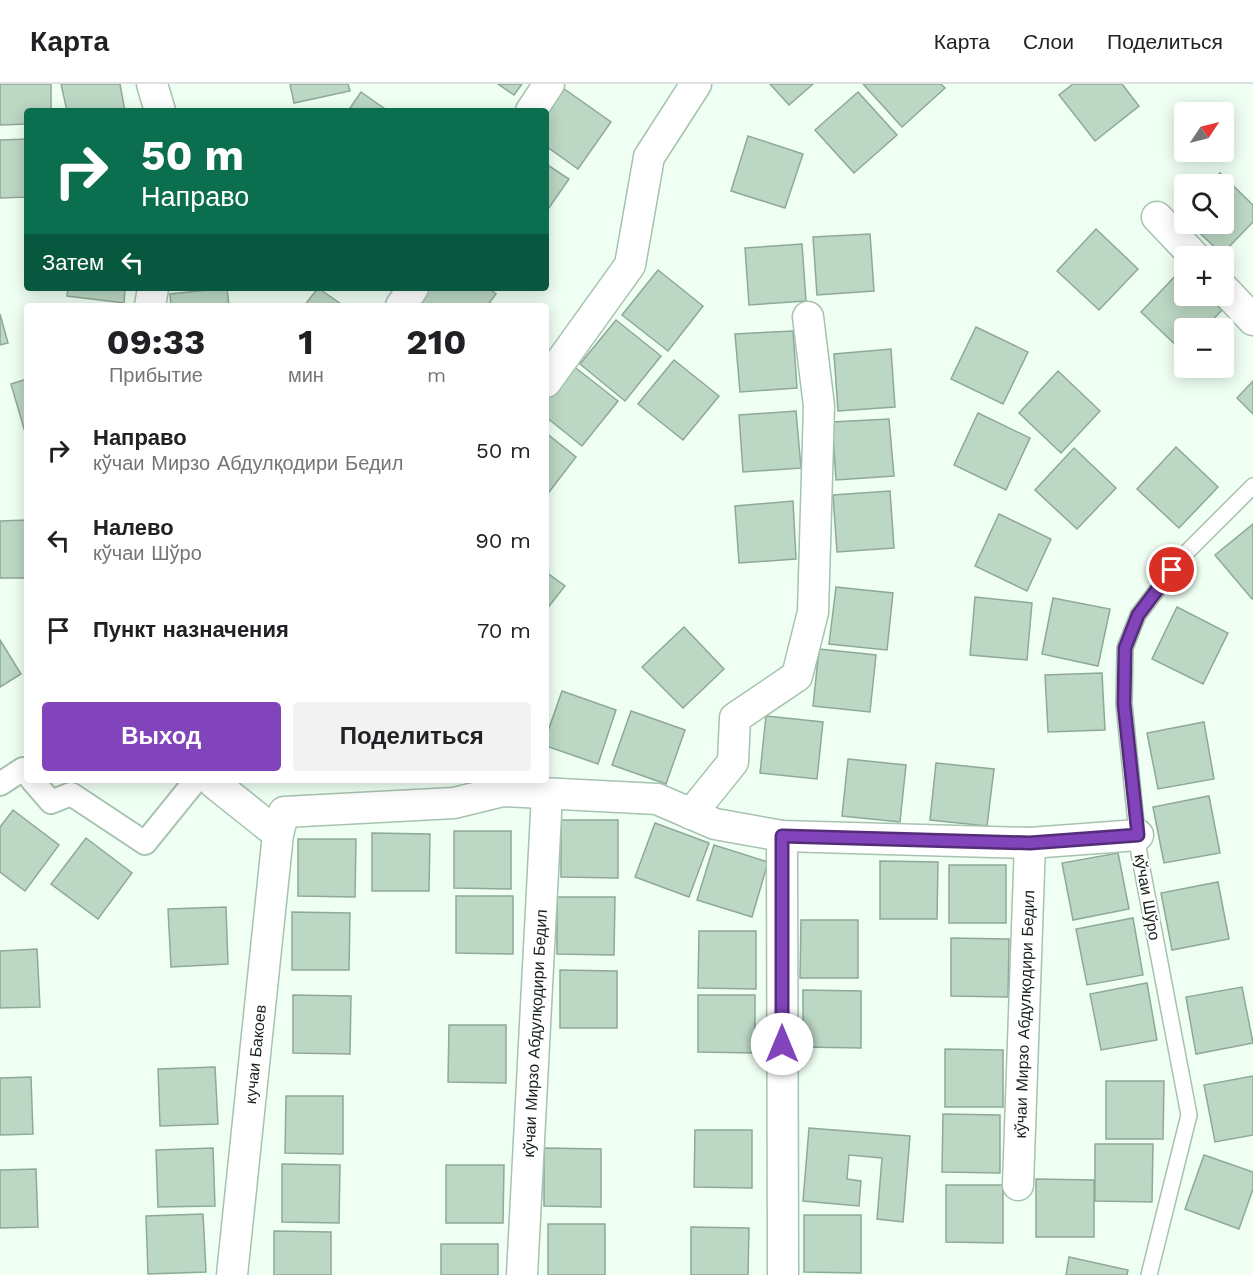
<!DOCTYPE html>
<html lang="ru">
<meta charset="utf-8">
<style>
body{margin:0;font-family:"Work Sans",sans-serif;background:#f2f2f2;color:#202124;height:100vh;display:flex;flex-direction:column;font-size:22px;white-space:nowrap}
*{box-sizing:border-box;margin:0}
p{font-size:20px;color:#757577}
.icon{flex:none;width:33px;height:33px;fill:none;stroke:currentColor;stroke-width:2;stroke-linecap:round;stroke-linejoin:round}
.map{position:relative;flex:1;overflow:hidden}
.panel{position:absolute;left:24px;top:219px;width:525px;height:480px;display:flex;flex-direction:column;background:#fff;border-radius:6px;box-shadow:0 3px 15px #0003}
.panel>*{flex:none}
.banner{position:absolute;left:24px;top:24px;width:525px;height:183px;border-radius:6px;box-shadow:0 3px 15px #0003;background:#0b6e4f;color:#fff;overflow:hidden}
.needle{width:39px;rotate:55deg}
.buttons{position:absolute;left:1174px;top:18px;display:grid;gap:12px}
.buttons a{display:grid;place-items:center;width:60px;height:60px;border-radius:6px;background:#fff;box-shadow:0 3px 15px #0003;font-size:30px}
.pin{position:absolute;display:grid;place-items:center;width:51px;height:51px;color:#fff;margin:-26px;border:3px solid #fff;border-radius:50%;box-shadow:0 2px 6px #0007}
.me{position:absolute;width:66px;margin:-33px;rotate:0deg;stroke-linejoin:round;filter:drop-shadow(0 0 4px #0008)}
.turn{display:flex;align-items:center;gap:21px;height:126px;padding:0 18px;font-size:27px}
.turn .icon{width:78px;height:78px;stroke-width:2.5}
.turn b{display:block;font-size:42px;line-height:51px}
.then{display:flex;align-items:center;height:57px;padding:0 18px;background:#0003;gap:12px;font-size:22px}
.eta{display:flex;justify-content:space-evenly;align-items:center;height:102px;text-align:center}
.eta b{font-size:36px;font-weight:700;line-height:42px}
.cta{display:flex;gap:12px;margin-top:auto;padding:12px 18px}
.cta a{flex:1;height:69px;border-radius:6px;background:#8144ba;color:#fff;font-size:24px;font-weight:700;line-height:69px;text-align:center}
.cta a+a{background:#f2f2f2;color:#202124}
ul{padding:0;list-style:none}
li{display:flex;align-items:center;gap:18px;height:90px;padding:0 18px}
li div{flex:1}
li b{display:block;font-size:22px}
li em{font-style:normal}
header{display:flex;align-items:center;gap:36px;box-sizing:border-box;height:84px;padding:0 30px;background:#fff;border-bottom:2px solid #e0e0e0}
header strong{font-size:28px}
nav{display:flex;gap:33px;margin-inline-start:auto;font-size:21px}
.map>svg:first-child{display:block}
.building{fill:#bcd7c4;stroke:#8fa997;stroke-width:1.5}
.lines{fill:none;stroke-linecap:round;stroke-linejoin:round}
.service-casing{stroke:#a7c2af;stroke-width:18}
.pedestrian-casing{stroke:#a7c2af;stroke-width:26}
.minor-casing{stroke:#a7c2af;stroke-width:33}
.service{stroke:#fff;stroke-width:15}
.pedestrian{stroke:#fff;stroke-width:22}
.minor{stroke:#fff;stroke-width:30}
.route-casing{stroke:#542c79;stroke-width:15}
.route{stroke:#8144ba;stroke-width:10}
.labels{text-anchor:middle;stroke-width:4.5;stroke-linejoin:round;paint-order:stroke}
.street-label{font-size:16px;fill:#17211a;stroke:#fff}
</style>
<header>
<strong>Карта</strong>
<nav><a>Карта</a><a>Слои</a><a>Поделиться</a></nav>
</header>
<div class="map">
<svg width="1253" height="1191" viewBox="0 0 1253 1191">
<rect width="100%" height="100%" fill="#effff3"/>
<!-- building -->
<g class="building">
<path d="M0,0H51V27H27V40L0,41Z"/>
<path d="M61,0H120L125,27H67Z"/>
<path d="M290,0H348L350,7L294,19Z"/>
<path d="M498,0H522L514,11Z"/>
<path d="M770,0H813L789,21Z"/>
<path d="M863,0H941L945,4L902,43Z"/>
<path d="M1073,0H1122L1139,22L1095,57L1059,11Z"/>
<path d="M563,4L611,38L578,85L546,62V30Z"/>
<path d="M361,8L388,27H348Z"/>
<path d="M858,8L897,51L854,89L815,46Z"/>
<path d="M748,52L803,70L785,124L731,107Z"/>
<path d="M27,55V113L0,114V56Z"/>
<path d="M546,80L569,95L546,128Z"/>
<path d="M1220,89L1253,121V138L1222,170L1190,140H1224V100H1208Z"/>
<path d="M1096,145L1138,185L1099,226L1057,187Z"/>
<path d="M870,150L874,207L817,211L813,153Z"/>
<path d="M802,160L806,217L749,221L745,164Z"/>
<path d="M658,186L703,222L668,267L622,231Z"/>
<path d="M1180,187L1185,191V212H1207L1222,226L1205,244H1185L1183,268L1141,228Z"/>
<path d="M68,204H125L124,219L67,212Z"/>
<path d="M227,204L229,222H171L170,210Z"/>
<path d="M318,204L344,222H304Z"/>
<path d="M430,204H488L496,210L487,222H417Z"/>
<path d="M0,230L8,259L0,261Z"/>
<path d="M616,236L661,272L625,317L580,280Z"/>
<path d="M976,243L1028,268L1003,320L951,295Z"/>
<path d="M793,247L797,304L740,308L735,250Z"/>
<path d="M891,265L895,323L838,327L834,270Z"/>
<path d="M674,276L719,312L683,356L638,320Z"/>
<path d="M572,281L618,317L582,362L546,333V314Z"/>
<path d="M1058,287L1100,327L1061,369L1019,329Z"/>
<path d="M27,295V355L11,300Z"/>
<path d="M1253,297V330L1237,314Z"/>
<path d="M796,327L801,384L743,388L739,331Z"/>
<path d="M978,329L1030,354L1006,406L954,381Z"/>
<path d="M889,335L894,392L836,396L832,338Z"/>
<path d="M546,349L576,373L546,412Z"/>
<path d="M1176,363L1218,403L1179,444L1137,405Z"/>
<path d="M1074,364L1116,404L1077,445L1035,406Z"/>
<path d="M890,407L894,464L837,468L833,411Z"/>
<path d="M793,417L796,475L739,479L735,422Z"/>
<path d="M999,430L1051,455L1027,507L975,482Z"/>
<path d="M27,436V494H0V437Z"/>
<path d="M1253,440V514L1252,515L1215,471Z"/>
<path d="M546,488L565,502L546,526Z"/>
<path d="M836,503L893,509L887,566L829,560Z"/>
<path d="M975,513L1032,519L1027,576L970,571Z"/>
<path d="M1053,514L1110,525L1098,582L1042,570Z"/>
<path d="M1177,523L1228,549L1203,600L1152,575Z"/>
<path d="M684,543L724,585L683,624L642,583Z"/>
<path d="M0,556L21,590L0,603Z"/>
<path d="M819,565L876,571L870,628L813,622Z"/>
<path d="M1102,589L1105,646L1048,648L1045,591Z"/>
<path d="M562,607L616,626L598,680L546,662V653Z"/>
<path d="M631,627L685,646L666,700L612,681Z"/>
<path d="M766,632L823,638L817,695L760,689Z"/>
<path d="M1204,638L1214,695L1158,705L1147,649Z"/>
<path d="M848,675L906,681L900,738L842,732Z"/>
<path d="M936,679L994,685L987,742L930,736Z"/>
<path d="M1209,712L1220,769L1164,779L1153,723Z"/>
<path d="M13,726L59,761L25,807L0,788V743Z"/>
<path d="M561,736H618V794L561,793Z"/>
<path d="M655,739L709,759L689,813L635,793Z"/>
<path d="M454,747H511V805L454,804Z"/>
<path d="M372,749L430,750L429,807H372Z"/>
<path d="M86,754L132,789L98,835L51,800Z"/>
<path d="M298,755H356L355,813L298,812Z"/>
<path d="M714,761L768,778L752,833L697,816Z"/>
<path d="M1118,769L1129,825L1073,836L1062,779Z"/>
<path d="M880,777L938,778L937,835H880Z"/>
<rect x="949" y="781" width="57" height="58"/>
<path d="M1218,798L1229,855L1172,866L1161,809Z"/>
<path d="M456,812H513V870L456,869Z"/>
<path d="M557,813H615L614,871L557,870Z"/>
<path d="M226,823L228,880L171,883L168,825Z"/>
<path d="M292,828L350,829L349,886H292Z"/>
<path d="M1133,834L1143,891L1087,901L1076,845Z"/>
<path d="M801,836H858V894H800Z"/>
<path d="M699,847H756V905L698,904Z"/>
<path d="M951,854L1009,855L1008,913L951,912Z"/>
<path d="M37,865L40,923L0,924V867Z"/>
<path d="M560,886L617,887V944H560Z"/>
<path d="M1147,899L1157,956L1101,966L1090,910Z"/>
<path d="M1242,903L1253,959L1196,970L1186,913Z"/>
<path d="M803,906L861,907V964L803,963Z"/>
<path d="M293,911L351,912L350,970L293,969Z"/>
<path d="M698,911H755V969L698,968Z"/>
<path d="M449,941H506V999L448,998Z"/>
<path d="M945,965L1003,966V1023H945Z"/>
<path d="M215,983L218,1040L160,1042L158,985Z"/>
<path d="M1253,992V1051L1215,1058L1204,1001Z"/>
<path d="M31,993L33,1050L0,1051V994Z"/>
<path d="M1106,997H1164L1163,1055H1106Z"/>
<path d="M286,1012H343V1070L285,1069Z"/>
<path d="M943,1030L1000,1031V1089L942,1088Z"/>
<path d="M809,1044L910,1052L903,1138L877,1135L882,1074L849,1071L847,1095L861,1097L859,1122L803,1117Z"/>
<path d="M695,1046H752V1104L694,1103Z"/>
<path d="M1095,1060H1153L1152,1118L1095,1117Z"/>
<path d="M213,1064L215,1122L158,1123L156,1066Z"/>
<path d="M544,1064L601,1065V1123L544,1122Z"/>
<path d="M1204,1071L1253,1088V1105L1239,1145L1185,1125Z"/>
<path d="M282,1080L340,1081L339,1139L282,1138Z"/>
<path d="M446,1081H504L503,1139H446Z"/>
<path d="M36,1085L38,1143L0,1144V1086Z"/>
<path d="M1036,1095L1094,1096V1153H1036Z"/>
<path d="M946,1101H1003V1159L946,1158Z"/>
<path d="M203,1130L206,1188L148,1190L146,1132Z"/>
<path d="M804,1131H861V1189L804,1188Z"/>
<rect x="548" y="1140" width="57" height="51"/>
<path d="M691,1143L749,1144L748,1191H691Z"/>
<path d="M274,1147L331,1148V1191H274Z"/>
<rect x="441" y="1160" width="57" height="31"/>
<path d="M1069,1173L1128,1186L1127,1191H1066Z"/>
</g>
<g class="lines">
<defs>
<path id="service" d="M1149,1191L1189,1031L1139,769L1124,620L1125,564L1138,531L1184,471L1253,402"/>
<g id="pedestrian">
<path d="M32,696L51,718L71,710L145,759L196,696"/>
<path d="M0,700L23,685L27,690"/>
</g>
<g id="minor">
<path d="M152,0L160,27"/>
<path d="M531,27L549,0"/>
<path d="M1157,133L1194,172"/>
<path d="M1224,205L1253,236"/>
<path d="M150,222L153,204"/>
<path d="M401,222L413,204"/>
<path d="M546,298L630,181L649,73L696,0"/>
<path d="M214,696V699L278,750"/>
<path d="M691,730L733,678L735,634L797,592L813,528L819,322L808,233"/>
<path d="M782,752L783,1190"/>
<path id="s1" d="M1018,1101L1030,759"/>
<path id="s2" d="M232,1191L278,750L284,728L454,719L503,707L657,715L715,740L782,752L1030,759L1138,751"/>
<path id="s3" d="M522,1191L547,710"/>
</g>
</defs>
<!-- service casing -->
<use href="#service" class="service-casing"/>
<!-- pedestrian casing -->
<use href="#pedestrian" class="pedestrian-casing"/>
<!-- minor casing -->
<use href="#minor" class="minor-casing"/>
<!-- service -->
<use href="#service" class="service"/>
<!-- pedestrian -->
<use href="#pedestrian" class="pedestrian"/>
<!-- minor -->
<use href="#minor" class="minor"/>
</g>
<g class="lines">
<defs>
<path id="route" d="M782,960V752L1030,759L1138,751L1124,620L1125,564L1138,531L1172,486"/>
</defs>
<!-- route casing -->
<use href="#route" class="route-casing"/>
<!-- route -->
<use href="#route" class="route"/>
</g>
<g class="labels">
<!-- street labels -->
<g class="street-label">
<text transform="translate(1148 813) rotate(80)" y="6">кўчаи Шўро</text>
<text dy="6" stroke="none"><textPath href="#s1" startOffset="171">кўчаи Мирзо Абдулқодири Бедил</textPath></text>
<text dy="6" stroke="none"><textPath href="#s3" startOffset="242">кўчаи Мирзо Абдулқодири Бедил</textPath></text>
<text dy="6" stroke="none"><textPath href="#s2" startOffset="222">кучаи Бакоев</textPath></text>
</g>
</g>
</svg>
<div class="buttons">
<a><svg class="needle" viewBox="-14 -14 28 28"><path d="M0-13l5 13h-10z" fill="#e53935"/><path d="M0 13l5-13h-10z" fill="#757577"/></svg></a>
<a><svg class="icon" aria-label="search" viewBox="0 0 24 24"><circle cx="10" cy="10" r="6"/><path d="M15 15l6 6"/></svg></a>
<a>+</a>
<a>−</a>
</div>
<div class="pin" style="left:1172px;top:486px;background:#d93025"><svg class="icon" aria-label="arrive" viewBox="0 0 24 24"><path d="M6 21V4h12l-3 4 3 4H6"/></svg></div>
<svg class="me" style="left:782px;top:960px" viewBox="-20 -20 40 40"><circle r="19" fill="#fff"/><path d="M0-13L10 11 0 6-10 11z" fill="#8144ba"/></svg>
<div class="banner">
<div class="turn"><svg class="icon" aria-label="right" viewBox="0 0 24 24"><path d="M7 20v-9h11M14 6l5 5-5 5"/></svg><div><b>50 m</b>Направо</div></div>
<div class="then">Затем<svg class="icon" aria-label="left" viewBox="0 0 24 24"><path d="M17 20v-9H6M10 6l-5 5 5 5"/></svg></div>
</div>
<section class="panel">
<div class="eta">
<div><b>09:33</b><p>Прибытие</p></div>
<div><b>1</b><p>мин</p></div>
<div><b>210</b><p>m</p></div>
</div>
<ul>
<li><svg class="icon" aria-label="right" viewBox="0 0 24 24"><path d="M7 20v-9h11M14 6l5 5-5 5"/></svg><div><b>Направо</b><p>кўчаи Мирзо Абдулқодири Бедил</p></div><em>50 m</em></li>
<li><svg class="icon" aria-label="left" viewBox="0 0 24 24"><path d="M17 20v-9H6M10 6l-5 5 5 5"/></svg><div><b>Налево</b><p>кўчаи Шўро</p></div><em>90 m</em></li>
<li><svg class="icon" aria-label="arrive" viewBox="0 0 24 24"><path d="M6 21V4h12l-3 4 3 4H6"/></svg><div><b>Пункт назначения</b></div><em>70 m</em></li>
</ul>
<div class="cta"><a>Выход</a><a>Поделиться</a></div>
</section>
</div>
